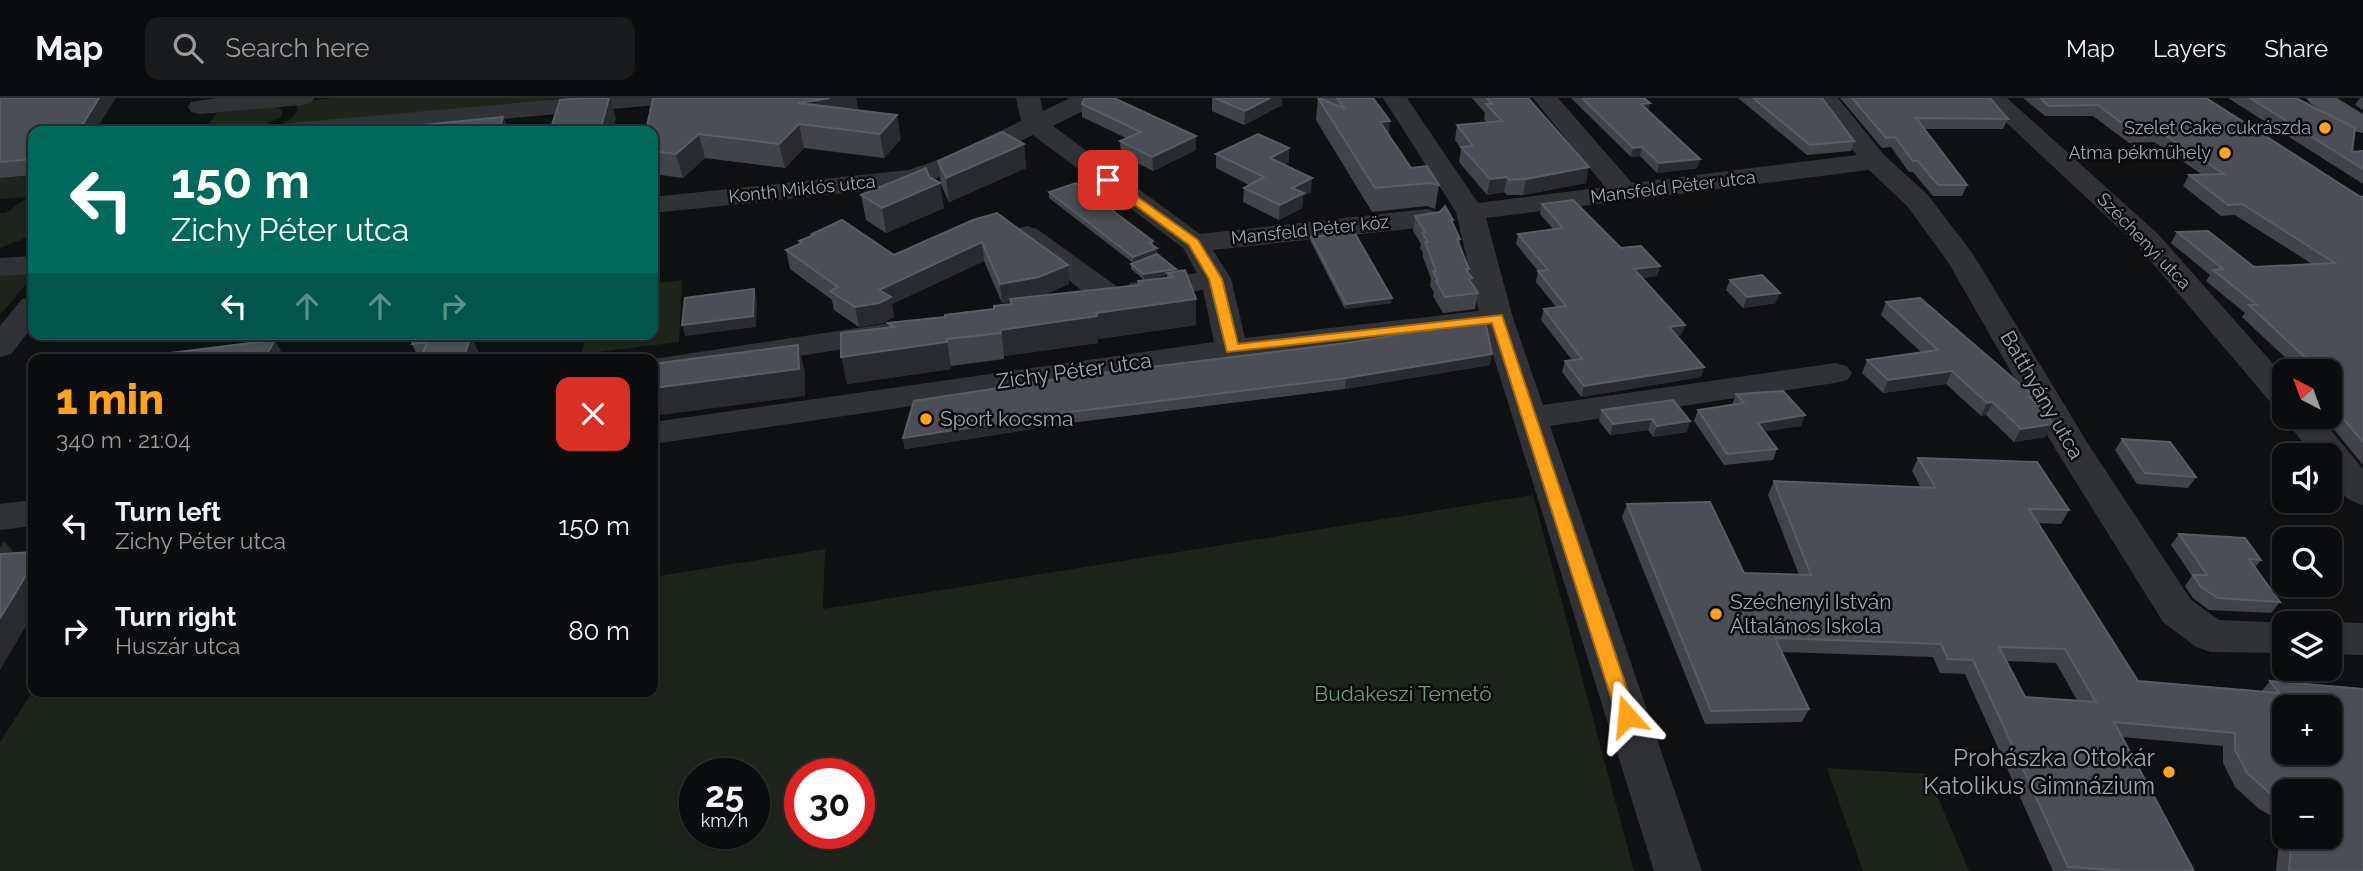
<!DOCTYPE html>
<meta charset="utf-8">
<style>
body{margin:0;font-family:Raleway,sans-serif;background:#191a1b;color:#f1f3f6;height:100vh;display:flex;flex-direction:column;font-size:26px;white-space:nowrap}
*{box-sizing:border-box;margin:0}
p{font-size:23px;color:#9a9b9d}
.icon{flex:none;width:38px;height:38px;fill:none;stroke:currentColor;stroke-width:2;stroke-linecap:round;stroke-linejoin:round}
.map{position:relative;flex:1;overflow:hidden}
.drawer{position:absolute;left:28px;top:256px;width:630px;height:343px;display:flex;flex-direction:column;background:#0b0c0d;border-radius:14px;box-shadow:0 2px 5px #0004,0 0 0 2px #2b2c2e}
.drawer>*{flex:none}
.hud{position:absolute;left:28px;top:28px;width:630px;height:214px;border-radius:14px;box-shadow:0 2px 5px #0004,0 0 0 2px #2b2c2e;background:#00695c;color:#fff;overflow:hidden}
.needle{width:46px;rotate:319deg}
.controls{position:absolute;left:2272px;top:261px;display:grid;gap:14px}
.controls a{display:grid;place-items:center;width:70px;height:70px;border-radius:14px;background:#0b0c0d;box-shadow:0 2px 5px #0004,0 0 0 2px #2b2c2e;font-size:35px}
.speed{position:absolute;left:679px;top:660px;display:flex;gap:14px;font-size:35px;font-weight:700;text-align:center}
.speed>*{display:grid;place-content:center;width:91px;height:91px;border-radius:50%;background:#0b0c0d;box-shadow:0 2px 5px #0004,0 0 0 2px #2b2c2e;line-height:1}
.speed small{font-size:18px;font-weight:400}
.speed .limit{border:10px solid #d22;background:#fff;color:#111}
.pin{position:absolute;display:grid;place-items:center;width:60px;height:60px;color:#fff;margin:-30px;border-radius:14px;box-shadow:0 4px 10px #0006}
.me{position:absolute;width:77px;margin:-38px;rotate:342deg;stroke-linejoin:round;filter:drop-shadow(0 0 5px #0008)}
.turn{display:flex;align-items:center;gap:24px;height:147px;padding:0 28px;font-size:32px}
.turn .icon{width:91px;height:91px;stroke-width:2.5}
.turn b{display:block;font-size:49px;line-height:60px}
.lanes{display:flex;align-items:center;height:66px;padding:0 28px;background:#0003;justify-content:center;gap:35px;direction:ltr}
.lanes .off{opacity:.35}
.round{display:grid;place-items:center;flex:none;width:74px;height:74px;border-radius:14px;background:#191a1b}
.overview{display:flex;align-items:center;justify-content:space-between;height:119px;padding:0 28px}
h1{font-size:42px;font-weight:800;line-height:52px;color:#ffa41a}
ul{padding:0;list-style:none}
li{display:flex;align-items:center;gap:21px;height:105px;padding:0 28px}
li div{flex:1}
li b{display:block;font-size:26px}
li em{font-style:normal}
header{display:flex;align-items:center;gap:42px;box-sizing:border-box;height:98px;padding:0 35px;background:#0b0c0d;border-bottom:2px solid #2b2c2e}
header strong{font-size:33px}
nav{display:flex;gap:38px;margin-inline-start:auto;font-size:24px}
.search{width:490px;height:63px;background:#191a1b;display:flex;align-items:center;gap:18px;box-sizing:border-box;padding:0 24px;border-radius:14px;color:#9a9b9d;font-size:26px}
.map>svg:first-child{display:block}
.green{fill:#1c241c;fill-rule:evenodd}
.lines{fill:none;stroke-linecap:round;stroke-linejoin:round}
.minor{fill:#303236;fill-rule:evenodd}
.major{fill:#4c4f56;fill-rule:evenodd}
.wall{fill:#414349;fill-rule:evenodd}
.shaded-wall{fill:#292a2e}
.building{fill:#4b4e55;stroke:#585c64;stroke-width:2;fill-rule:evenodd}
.route{fill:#ffa41a;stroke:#a66b11;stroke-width:2}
.poi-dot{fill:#ffa41a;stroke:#0b0b0c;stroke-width:2.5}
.labels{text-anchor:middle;stroke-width:5;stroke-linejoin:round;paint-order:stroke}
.far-poi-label{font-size:18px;fill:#9fa7b4;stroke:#0b0b0c;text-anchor:end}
.far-street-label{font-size:18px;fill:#9fa7b4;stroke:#0b0b0c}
.street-label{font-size:21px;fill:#9fa7b4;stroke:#0b0b0c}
.poi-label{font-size:21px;fill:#9fa7b4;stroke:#0b0b0c;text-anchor:start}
.park-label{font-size:21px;fill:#74a174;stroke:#0b0b0c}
.near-poi-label{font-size:24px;fill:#9fa7b4;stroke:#0b0b0c;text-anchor:end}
</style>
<header>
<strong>Map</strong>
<div class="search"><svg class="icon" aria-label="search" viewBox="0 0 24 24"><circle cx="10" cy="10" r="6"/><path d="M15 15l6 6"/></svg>Search here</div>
<nav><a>Map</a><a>Layers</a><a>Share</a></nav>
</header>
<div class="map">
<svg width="2363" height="773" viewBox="0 0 2363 773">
<rect width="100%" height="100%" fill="#0f1011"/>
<!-- green -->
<g class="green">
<path d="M333,0H611L276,30L292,20L298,11L293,4Z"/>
<path d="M274,8L283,12L281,19L252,33H203L218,14Z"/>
<path d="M33,77V132L28,139L0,150V115H5L29,99L0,101V80Z"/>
<path d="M0,173L30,174L32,179L0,217Z"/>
<path d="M682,182L679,244L582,256L586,236H653V185Z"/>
<path d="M1533,397L1634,773H0V644L33,593H653V479L825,451L823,511ZM695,676H754V735H695ZM800,676H859V735H800Z"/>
<path d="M1827,670L1928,676L1969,773H1863Z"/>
</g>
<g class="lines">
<!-- minor -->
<g class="minor">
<path d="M217,0H314L311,5L302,7L200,16L191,14L188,9L191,4Z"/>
<path d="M574,0H669L666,5L657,7L372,33H277L281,28L290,25Z"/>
<path d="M1016,0H1040L1043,13L1070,0H1102L1099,5L1053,28L1200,136L1427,111L1437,114L1441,120L1437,126L1427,129L1213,152L1231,181L1245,240L1479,213L1456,114L1383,0H1407L1478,105L1605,89L1533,0H1558L1632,85L1857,57L1813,0H1838L1884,57L1927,96L1973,156L2090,349L2191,502L2219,522L2289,525H2284V555L2211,554L2196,549L2163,524L2056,352L1948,164L1907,108L1869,72L1486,120L1513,220L1543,307L1835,265L1847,268L1852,275L1847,282L1835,285L1550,328L1702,773H1654L1485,231L1232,261L653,346V324L1214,244L1203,192L1141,201L1130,199L1126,192L1130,185L1197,175L1183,150L1033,37L959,73L911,88L653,115V99L908,72L941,61L1021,23Z"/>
<path d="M1980,0H2007L2158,136L2284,278V309L2272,306L2138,148Z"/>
<path d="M1027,128L1037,131L1119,190L1123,197L1119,204L1108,206L1097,204L1017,143L1013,137L1017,131Z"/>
<path d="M33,158V176L0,178V160Z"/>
<path d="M33,199V228L11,256L0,259V228L22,201Z"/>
<path d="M890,225L901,228L906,235L901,242L653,281V261Z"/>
<path d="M2284,316L2319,318L2363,371V407C2338,401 2329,381 2329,357H2313L2288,326Z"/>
<path d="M33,402V428L0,432V406Z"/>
<path d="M2329,524L2363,525V557L2329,556V525H2327Z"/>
</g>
<!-- major -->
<path class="major" d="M2306,0H2337L2363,16V35L2354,33L2310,5Z"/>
</g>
<!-- wall -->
<g class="wall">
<path d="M0,0H116L114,3L33,33V77L0,80Z"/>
<path d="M653,0H856L858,12L901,41L884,60L804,50L785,70L705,60L683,80L653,76Z"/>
<path d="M1212,0H1282V7L1244,27L1212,13Z"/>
<path d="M1318,0H1373L1389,37L1411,70L1439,87L1435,111L1427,108L1372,114L1316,22Z"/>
<path d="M1472,0H1528L1586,85L1523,97H1507L1504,94L1487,97L1459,64L1461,51L1455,42L1457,27L1487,24L1484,21L1485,15Z"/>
<path d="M1571,0H1644L1648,13L1700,61L1697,70L1657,75L1640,58L1631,59Z"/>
<path d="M1738,0H1822L1854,43L1851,53L1807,57Z"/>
<path d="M1840,0H1990L2008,21L2003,31H1924L1967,87L1962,98H1933L1913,74H1909L1891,49L1882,50Z"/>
<path d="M2023,0H2206L2359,98L2363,99V367L2323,318H2329V273H2288L2293,267L2242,219L2245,215L2206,183L2210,177L2171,145L2177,134L2254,169L2312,166L2235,117L2221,118L2183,88L2189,77H2203L2154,44L2129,45L2093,18H2045Z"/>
<path d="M2228,0H2296L2352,54L2363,53V86Z"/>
<path d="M2360,0H2363V12L2355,7Z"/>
<path d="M1082,6L1196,52L1153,73L1121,57L1120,43L1126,40L1082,19Z"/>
<path d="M1024,46L1026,70L949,104L941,87L938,63Z"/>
<path d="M1216,56L1289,64L1284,67L1311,94L1303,98L1302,110L1279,122L1243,104L1244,90L1249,87L1216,70Z"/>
<path d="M1049,94L1153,143V147L1157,150V156L1133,165L1049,100Z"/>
<path d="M861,97L944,110L886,135L866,122Z"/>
<path d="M1542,106L1621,150L1660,168L1657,178L1642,180L1685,227L1681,237L1677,238L1704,269L1701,279L1581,299L1562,274L1565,263L1572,262L1541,222L1544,211L1556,209L1536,184L1538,173L1516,146L1518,136L1553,131L1540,116Z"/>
<path d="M1415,118L1453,122V127L1460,141L1459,147L1469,171V175L1472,180L1471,184L1478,195L1475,211L1443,215L1433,198L1434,194L1430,188L1431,181L1423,159V155L1420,150L1421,146L1413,133Z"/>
<path d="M973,122L1069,186L1044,197L1138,187V183L1167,180V177L1144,182L1131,171V166L1176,171V174L1196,201V227L1098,241V245L1004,258V261L951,268V271L847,286L889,229L888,225L945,219L994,211L1010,206V204L1002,205L984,163L892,206L894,219L883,225L859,229L834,212L832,202L790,171L786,152L800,146L799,143L812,138V136L894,157Z"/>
<path d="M1311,139L1391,205L1345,211L1311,144Z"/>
<path d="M1730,182L1776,205L1743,210L1726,192Z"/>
<path d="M1886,204L2034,298L2032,301L2045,339L2014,344L1986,317L1981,318L1946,286L1883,295L1862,275L1867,262L1921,254L1881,217Z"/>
<path d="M416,236H468V238L478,253L475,261H419L412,246Z"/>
<path d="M1490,267L1345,291L1070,325L905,351L903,340L914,303Z"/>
<path d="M1736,296L1805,317L1801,328L1764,333L1777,351L1773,362L1724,367L1694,323L1698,312L1732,307Z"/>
<path d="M1673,302L1687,334L1653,339L1648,332L1610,337L1599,323L1602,312Z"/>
<path d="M2122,341L2196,379L2188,390L2137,386L2115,352Z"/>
<path d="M1918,360L2069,412L2061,426L2038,425L2138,583L2261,594L2270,583L2363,591V773H2276L2281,723L2259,711L2235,689L2223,665V648L2122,639L2194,773H2053L1965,576L1940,575L1933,559L1781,554L1809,611L1802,624L1705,626L1622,419L1627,406L1744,475L1799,477L1768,397L1774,383L1921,390L1912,373ZM2006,563L2056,565L2077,602L2025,599ZM2284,693L2329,738H2284Z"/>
<path d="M2179,436L2261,462L2255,469L2280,504L2271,515L2209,512L2193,500L2185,488L2192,478L2171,447Z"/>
</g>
<!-- shaded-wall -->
<g class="shaded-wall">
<path d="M99,0H116L95,33H76Z"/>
<path d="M609,0H610L616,21L613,33H600Z"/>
<path d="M830,0H856L859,19L798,5Z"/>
<path d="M1270,0H1282V7L1244,27L1245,13Z"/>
<path d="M1650,5L1648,14L1641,6Z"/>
<path d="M897,17L901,41L884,60L880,36Z"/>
<path d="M503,19L507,29L506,33H499Z"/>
<path d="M1390,23L1388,45L1380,24Z"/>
<path d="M799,26L804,50L785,70L779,46Z"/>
<path d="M699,36L705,60L683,80L676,56Z"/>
<path d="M1196,38V52L1153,73L1152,59Z"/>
<path d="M1024,46L1026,70L949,104L946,80Z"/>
<path d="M1642,49L1640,58L1631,59L1633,50Z"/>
<path d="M1289,50V64L1269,74L1270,60Z"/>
<path d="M1700,61L1697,70L1657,75L1659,65Z"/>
<path d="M1589,69L1586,85L1523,97L1526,81Z"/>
<path d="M1507,79L1504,94L1487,97L1490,81Z"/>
<path d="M1312,80L1311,94L1303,98L1302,110L1279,122L1280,107L1292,90Z"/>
<path d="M940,85L944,110L886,135L882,110Z"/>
<path d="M982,144L984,163L892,206L894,219L883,225L859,229L855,209L879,192Z"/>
<path d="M1157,150V156L1133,165V159Z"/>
<path d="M1068,167L1069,186L1041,198L1002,205L1000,186Z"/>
<path d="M1660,168L1657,178L1632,182L1634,171Z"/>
<path d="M1176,171V176L1167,175V177L1144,182L1143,176Z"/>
<path d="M754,191L757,202L756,229L685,238L682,227Z"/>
<path d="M1780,195L1776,205L1743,210L1747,199Z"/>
<path d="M1392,200L1391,205L1345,211L1346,206Z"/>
<path d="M1196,201V227L1098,241V245L1004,258L1001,232L1096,215Z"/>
<path d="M1685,227L1681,237L1666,239L1669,229Z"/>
<path d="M456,236H468L462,255L455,239Z"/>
<path d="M471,238L478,253L475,261H463Z"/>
<path d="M947,241L951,271L847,286L841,259Z"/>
<path d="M275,242L281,253L276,261H264Z"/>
<path d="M798,247L805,273V298L653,318V290Z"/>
<path d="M1492,256L1490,267L1345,291L1346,280Z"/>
<path d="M1704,269L1701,279L1581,299L1584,288Z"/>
<path d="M1952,273L1946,286L1883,295L1888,282Z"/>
<path d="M1993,304L1986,317L1981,318L1987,305Z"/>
<path d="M1070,314V325L905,351L903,340Z"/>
<path d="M1805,317L1801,328L1754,335L1758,325Z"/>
<path d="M1652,321L1648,332L1610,337L1613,326Z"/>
<path d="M1690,323L1687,334L1653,339L1657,328Z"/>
<path d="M2053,326L2045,339L2014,344L2021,331Z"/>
<path d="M4,443L22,464L0,462V450Z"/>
<path d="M33,466V516L0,572V520Z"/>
</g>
<!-- building -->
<g class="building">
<path d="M0,0H99L80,31L76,33H33V61L0,64Z"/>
<path d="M583,0H609L600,33H550L560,2Z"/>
<path d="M653,0H830L798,5L897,17L880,36L799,26L779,46L699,36L676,56L653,53V33H646Z"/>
<path d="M1087,0H1114L1196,38L1152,59L1120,43L1141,34L1082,6L1084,1Z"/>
<path d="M1215,0H1270L1245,13Z"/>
<path d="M1318,0L1344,10L1337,0H1373L1390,23L1380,24L1411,70L1427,68L1439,87L1430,85L1375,90Z"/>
<path d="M1487,0H1528L1589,69L1526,81L1509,82L1507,79L1490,81L1461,49L1473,48L1457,27L1502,23L1486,6H1492Z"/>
<path d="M1582,0H1644L1650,5L1641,6L1700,61L1659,65L1642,49L1633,50Z"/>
<path d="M1753,0H1822L1854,43L1810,47Z"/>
<path d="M1852,0H1990L2008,21L1916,20L1967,87H1938L1918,63H1913L1895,39L1886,40Z"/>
<path d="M2040,0H2206L2359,98L2363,99V344L2329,304V273H2303L2294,265L2310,264L2249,207H2257L2213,172L2223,171L2177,134L2208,133L2254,169L2335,165L2242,106L2228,107L2189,77L2224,76L2160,34L2135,35L2098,7L2049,8Z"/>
<path d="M2250,0H2296L2355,30L2352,54L2363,53V71Z"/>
<path d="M503,19L499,33H362Z"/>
<path d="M1002,34L1024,46L946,80L938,63Z"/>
<path d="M1258,36L1289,50L1270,60L1312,80L1292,90L1304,95L1280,107L1244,90L1264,79L1216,56Z"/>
<path d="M926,70L929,79L940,85L882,110L861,97Z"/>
<path d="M1076,85L1153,143L1149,145L1157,150L1133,159L1049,94Z"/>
<path d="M1573,102L1621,150L1641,148L1660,168L1634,171L1685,227L1669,229L1704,269L1584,288L1565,263L1582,261L1544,211L1566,208L1538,173L1548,172L1518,136L1563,130L1542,106Z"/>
<path d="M1445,108L1453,122H1451L1460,141H1457L1469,171H1466L1472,180L1469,181L1478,195L1445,199L1436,183H1438L1433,173H1436L1425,144H1428L1422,135L1425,134L1415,118L1440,114Z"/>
<path d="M997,115L1068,167L1039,179L1000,186L982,144L879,192L891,199L879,205L855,209L830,193L838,189L786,152L802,145L799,143L814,137L812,136L842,122L894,157L973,122Z"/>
<path d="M1354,134L1392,200L1346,206L1311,139Z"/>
<path d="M1157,156L1176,171L1143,176L1131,166Z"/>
<path d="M1185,172L1196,201L1096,215L1097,218L1001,232V235L947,241V244L841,259V235L894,229L888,225L945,219V217L994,211V208L1012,206L1010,201L1019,200L1140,187L1138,183L1173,179L1167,175Z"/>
<path d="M1762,177L1780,195L1747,199L1730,182Z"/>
<path d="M754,191L753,218L682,227L685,200Z"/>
<path d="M1920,200L2034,298L2029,299L2046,314L2053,326L2021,331L1993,304L1987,305L1952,273L1888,282L1867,262L1938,252L1886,204Z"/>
<path d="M1485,223L1492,256L1346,280L1070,314L903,340L914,303L1077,278L1347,245Z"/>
<path d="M416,236H456L455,239L471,238L463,261H421L427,244L412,246Z"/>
<path d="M275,242L264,261H123Z"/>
<path d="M798,247L799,271L653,290V266Z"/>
<path d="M1783,293L1805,317L1758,325L1777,351L1727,356L1698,312L1744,305L1736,296Z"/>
<path d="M1673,302L1690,323L1657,328L1652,321L1613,326L1602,312Z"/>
<path d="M2122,341L2170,344L2196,379L2145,375Z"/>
<path d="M1918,360L2037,364L2069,412L2029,411L2138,583L2279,595L2270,583L2363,591V773H2289L2292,738H2329V693H2284V704L2272,697L2247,675L2235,652V635L2114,624L2194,773H2122L2068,769L1973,562L1948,561L1941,546L1775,540L1809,611L1711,613L1627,406L1710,404L1744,475L1811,477L1774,383L1936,390ZM1999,549L2065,551L2096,604L2025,599ZM2284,609H2329V654H2284Z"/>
<path d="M2179,436L2245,440L2261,462L2249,461L2280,504L2218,500L2201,489L2193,477H2207Z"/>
<path d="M33,454V466L0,520V456Z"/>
</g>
<!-- route -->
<path class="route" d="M1108,78L1198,142L1222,181L1238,246L1502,217L1636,618L1633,623L1627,625L1620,623L1617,618L1492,225L1227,254L1209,181L1189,147L1104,84L1102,82Z"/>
<!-- markers -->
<g class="poi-dot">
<circle cx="2325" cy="30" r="7"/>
<circle cx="2225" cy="55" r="7"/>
<circle cx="926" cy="321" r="7"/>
<circle cx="1716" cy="516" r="7"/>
<circle cx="2169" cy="674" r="7"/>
</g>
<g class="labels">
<!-- far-poi labels -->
<g class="far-poi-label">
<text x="2311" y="36">Szelet Cake cukrászda</text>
<text x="2211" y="61">Atma pékműhely</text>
</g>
<!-- far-street labels -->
<g class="far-street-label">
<text transform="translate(1673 89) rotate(-7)" y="6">Mansfeld Péter utca</text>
<text transform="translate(802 91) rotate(-6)" y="6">Konth Miklós utca</text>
<text transform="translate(1310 132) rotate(-6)" y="6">Mansfeld Péter köz</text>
<text transform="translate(2144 143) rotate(46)" y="6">Széchenyi utca</text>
</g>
<!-- street labels -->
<g class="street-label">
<text transform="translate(1074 273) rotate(-8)" y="7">Zichy Péter utca</text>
<text transform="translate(2042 297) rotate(60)" y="7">Batthyány utca</text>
</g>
<!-- poi labels -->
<g class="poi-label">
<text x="940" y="328">Sport kocsma</text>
<text x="1730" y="511">Széchenyi István<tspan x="1730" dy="24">Általános Iskola</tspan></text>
</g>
<!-- park labels -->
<g class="park-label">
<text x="1403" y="603">Budakeszi Temető</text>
</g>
<!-- near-poi labels -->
<g class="near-poi-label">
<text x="2155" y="668">Prohászka Ottokár<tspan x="2155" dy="28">Katolikus Gimnázium</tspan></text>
</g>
</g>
</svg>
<div class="controls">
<a><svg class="needle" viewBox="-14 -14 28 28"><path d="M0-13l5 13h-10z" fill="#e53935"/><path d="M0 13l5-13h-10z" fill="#9a9b9d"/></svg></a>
<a><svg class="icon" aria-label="sound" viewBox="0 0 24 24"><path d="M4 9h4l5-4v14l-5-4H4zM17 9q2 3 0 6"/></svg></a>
<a><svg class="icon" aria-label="search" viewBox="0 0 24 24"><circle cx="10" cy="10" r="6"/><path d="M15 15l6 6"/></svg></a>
<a><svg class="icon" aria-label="layers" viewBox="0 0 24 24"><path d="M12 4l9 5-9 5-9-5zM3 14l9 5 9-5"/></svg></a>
<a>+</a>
<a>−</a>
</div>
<div class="speed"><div>25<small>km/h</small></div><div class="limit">30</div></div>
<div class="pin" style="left:1108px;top:82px;background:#d93025"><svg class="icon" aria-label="arrive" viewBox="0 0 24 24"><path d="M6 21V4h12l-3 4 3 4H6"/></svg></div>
<svg class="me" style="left:1627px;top:618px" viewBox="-20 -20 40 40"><path d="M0-17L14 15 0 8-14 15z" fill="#ffa41a" stroke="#fff" stroke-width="4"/></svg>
<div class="hud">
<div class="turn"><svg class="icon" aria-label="left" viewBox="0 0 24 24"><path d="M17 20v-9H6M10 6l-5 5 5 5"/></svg><div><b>150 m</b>Zichy Péter utca</div></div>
<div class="lanes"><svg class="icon" aria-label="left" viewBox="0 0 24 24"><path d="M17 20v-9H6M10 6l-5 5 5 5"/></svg><svg class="icon off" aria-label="ahead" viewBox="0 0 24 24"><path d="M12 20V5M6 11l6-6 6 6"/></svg><svg class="icon off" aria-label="ahead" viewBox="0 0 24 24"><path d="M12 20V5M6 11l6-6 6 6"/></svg><svg class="icon off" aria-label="right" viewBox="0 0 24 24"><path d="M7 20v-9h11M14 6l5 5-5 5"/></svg></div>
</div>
<section class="drawer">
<div class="overview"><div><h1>1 min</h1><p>340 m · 21:04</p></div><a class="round" style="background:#d93025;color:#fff"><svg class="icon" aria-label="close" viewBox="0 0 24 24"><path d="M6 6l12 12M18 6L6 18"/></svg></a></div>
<ul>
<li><svg class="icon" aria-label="left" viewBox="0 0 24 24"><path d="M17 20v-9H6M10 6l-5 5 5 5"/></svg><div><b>Turn left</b><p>Zichy Péter utca</p></div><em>150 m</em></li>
<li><svg class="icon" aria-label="right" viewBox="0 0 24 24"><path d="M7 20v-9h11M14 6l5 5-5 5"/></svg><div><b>Turn right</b><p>Huszár utca</p></div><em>80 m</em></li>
</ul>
</section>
</div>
